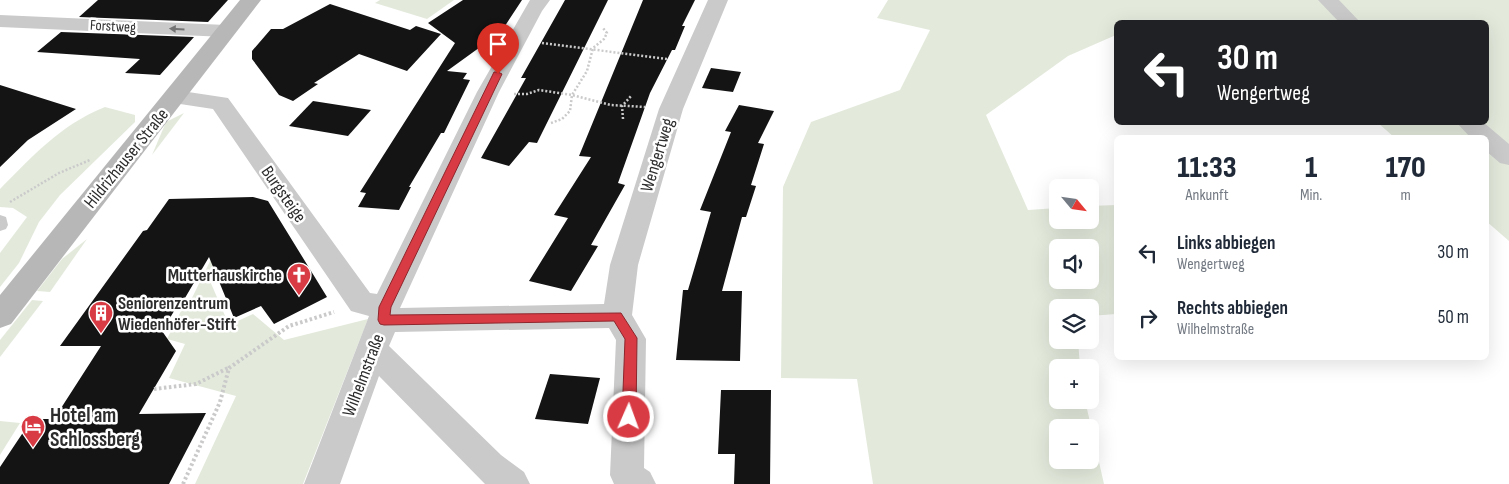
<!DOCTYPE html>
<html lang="de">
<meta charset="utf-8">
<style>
body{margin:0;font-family:"Sofia Sans Condensed",sans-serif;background:#f6f6f7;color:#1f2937;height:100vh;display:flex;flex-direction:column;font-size:19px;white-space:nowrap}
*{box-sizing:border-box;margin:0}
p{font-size:16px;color:#747a83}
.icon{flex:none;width:28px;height:28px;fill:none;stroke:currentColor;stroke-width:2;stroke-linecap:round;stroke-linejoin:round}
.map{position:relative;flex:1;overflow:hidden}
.panel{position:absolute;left:1114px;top:135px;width:375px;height:225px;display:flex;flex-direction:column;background:#fff;border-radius:8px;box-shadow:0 5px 20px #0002}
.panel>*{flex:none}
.hud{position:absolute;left:1114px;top:20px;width:375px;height:105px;border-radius:8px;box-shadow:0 5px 20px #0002;background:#202124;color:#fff;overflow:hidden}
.needle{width:32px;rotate:119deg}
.fabs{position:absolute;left:1049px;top:179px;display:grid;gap:10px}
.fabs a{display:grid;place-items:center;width:50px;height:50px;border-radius:8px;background:#fff;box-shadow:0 5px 20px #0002;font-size:25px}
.pin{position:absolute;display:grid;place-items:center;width:42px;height:42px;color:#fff;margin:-51px -21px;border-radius:50% 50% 50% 0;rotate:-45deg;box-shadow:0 0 5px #0007}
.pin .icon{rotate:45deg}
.me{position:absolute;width:55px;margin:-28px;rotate:2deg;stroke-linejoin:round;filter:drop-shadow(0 0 4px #0008)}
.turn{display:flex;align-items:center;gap:18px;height:105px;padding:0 20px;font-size:22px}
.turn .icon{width:65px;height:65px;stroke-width:2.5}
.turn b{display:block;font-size:35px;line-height:42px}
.eta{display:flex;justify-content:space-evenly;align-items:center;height:85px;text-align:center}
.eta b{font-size:30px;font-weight:800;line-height:35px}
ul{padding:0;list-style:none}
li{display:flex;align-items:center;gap:15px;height:65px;padding:0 20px}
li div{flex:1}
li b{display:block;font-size:19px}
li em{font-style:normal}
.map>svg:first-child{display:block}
.green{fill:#e3eadc;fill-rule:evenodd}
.building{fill:#141414}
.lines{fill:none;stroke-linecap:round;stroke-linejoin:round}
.path-far1{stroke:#cacaca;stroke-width:2.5;stroke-dasharray:2 2;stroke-linecap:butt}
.path{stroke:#cacaca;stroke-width:4;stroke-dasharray:2.5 2.5;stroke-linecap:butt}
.lane{fill:#cacaca;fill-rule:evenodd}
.street{fill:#cacaca;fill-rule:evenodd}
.secondary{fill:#b7b7b7;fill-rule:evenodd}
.oneway{fill:#747474}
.route{fill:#d93b44;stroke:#8d262c}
.labels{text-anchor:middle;stroke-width:5;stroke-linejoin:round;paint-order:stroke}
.far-street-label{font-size:15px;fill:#2d2d2d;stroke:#fff}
.street-label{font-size:18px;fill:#2d2d2d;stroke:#fff}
.poi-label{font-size:18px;font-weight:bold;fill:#2d2d2d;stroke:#fff;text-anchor:end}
.near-poi-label{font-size:21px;font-weight:bold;fill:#2d2d2d;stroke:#fff;text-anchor:start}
</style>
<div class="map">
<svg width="1509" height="484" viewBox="0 0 1509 484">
<rect width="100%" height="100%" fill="#fff"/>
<!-- green -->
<g class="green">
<path d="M380,0H454L427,19L375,3Z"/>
<path d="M888,0H1509V241L1486,221V138L1394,137L1378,123L1486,122V22H1116V35L1068,56L986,115L1028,210L1057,208L1058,220H1090V206L1116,205V314L1090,316V308H1058V340H1078L1080,367L1058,368V400H1085L1104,484H873L857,379L781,378L783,187L811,122L900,90L930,30L877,18ZM1058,248H1090V280H1058ZM1058,428H1090V460H1058Z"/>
<path d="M105,107L135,115V122L60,195L39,222L19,263L0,287V253L27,217L13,208L0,207V189C33,156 60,125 105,107Z"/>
<path d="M184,113L152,155L166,122Z"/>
<path d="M87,239L50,292L37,291L62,259Z"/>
<path d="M216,249L229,268L210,281L229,325L253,314L284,340L368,319L303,484H195L236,396L169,378L185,344L167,339L183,307L189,304Z"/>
<path d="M32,300L43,301L0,357V340Z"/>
<path d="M0,421L20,423L0,455Z"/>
</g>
<!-- building -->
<g class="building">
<path d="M98,0H228L208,22L79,17Z"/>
<path d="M463,0H522L501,32L447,71L467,73L463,79L470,80L444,133H441L409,187H411L399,210L358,207L366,193L360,192L455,43L428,23Z"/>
<path d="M565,0H608L537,143L529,142L509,166L481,158L526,78H521Z"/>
<path d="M643,0H695L682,26H685L675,50H672L650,93L618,183L625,185L591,245L598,246L571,291L529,281L568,218L554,215L591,157L579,156Z"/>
<path d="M330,4L410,30L416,26L441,34L407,71L359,54L314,83L318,84L293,101L279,95L252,59V51L271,29H283Z"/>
<path d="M61,32L194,37L160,75L125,73L140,59L37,52Z"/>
<path d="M711,68L741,72L733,92L702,88Z"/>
<path d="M0,85L76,109L28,140L0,167Z"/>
<path d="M313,101L371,110L348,136L289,126Z"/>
<path d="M739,105L774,111L758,143L764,144L751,185L756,186L746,217H742L722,291H742L740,361L676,360L683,290H688L711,212L700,210L731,132L725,131Z"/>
<path d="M253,197L268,201L327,297L274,324L261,306L234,318L209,257L185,298H182L162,331L176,351L139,414L206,413L169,484H0V467L32,419H54L101,346H60L143,231L147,230L169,199Z"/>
<path d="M550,374L600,378L588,424L535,419Z"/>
<path d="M721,390H771L770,484H734L735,454H718Z"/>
</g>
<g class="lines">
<!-- path-far1 -->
<g class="path-far1">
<path d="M542,43L667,59"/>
<path d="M514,94H527L539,90L572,95L611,105L645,107"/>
<path d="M623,119L622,106L632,95"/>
<path d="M551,123L562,119L570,111L572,95L587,71L593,48L604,39L607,33L603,28"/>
<path d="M10,202L59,173L90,160"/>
</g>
<!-- path -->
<g class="path">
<path d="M154,389L196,384L228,368"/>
<path d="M183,484L220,402L229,368L289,326L334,312"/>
</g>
<!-- lane -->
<path class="lane" d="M0,215L6,217L8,225L6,229L0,231Z"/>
<!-- street -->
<g class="street">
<path d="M530,0H550L542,11L499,92L400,308L604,304L610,265L659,109L708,0H728L683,109L638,265L632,315L646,339L644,468L650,472L656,484H614L610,475L616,340L609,328L395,332L389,346L501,455L524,472L530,484H485L379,376L340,484H304L369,316L351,311L213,109L167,102L163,97L167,92L175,90L228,98L370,293L377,294L477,92Z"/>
<path d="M1318,0H1339L1360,22H1339Z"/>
<path d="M0,15L226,25L233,27L236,31L233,35L226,37L0,27Z"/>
<path d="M1456,122H1483L1509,144V165L1500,163L1486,151V138H1471Z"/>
</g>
<!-- secondary -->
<path class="secondary" d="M240,0H261L11,324L0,328V295Z"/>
</g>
<!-- one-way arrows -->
<defs><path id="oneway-solid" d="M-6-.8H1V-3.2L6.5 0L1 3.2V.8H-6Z" transform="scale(1.25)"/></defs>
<use class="oneway" href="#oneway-solid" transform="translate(177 29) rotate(-177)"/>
<!-- route -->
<path class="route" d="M494,72H498L502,74L391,307L390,315L621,313L637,338L636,417L634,421L629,423L624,421L622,417L625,339L614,321L384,325L380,324L378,320L379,307Z"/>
<!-- icons -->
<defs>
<symbol id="church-pin" viewBox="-11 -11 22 30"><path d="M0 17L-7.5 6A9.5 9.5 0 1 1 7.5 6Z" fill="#d93b44" stroke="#fff"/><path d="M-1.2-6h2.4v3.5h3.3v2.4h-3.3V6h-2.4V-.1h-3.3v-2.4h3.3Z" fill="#fff"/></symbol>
<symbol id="building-pin" viewBox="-11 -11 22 30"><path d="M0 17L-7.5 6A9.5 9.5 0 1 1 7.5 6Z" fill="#d93b44" stroke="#fff"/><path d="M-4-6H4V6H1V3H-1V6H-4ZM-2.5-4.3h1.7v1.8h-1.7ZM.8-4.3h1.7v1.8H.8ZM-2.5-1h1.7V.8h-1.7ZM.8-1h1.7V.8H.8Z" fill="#fff"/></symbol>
<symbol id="hotel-pin" viewBox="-11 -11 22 30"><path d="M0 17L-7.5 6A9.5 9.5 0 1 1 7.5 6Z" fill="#d93b44" stroke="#fff"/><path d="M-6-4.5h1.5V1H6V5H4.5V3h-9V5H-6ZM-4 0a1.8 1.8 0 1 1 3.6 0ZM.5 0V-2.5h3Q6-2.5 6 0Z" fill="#fff"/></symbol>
</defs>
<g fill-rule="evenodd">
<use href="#church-pin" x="285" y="261" width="28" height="38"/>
<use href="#building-pin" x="87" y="299" width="28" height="38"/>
<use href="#hotel-pin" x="19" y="413" width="28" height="38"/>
</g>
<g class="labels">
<!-- far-street labels -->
<g class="far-street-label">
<text transform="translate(113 26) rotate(3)" y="5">Forstweg</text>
</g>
<!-- street labels -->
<g class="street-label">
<text transform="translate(657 155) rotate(-73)" y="6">Wengertweg</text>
<text transform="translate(126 158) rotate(-51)" y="6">Hildrizhauser Straße</text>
<text transform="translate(284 194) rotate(55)" y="6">Burgsteige</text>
<text transform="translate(363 375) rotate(-69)" y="6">Wilhelmstraße</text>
</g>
<!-- poi labels -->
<g class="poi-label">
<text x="282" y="281">Mutterhauskirche</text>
<text x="118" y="309" text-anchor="start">Seniorenzentrum<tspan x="118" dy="21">Wiedenhöfer-Stift</tspan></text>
</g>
<!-- near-poi labels -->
<g class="near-poi-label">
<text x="50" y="422">Hotel am<tspan x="50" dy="24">Schlossberg</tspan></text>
</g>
</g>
</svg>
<div class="fabs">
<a><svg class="needle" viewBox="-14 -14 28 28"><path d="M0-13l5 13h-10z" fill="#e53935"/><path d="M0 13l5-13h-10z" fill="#747a83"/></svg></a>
<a><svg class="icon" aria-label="sound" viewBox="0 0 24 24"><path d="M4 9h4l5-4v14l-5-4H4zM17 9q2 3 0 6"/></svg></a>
<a><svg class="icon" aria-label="layers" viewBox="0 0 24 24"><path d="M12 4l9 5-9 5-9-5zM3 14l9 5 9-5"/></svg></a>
<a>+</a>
<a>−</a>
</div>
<div class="pin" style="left:498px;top:74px;background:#d93025"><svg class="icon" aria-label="arrive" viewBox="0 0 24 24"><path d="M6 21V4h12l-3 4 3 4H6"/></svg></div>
<svg class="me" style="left:629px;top:417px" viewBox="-20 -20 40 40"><circle r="17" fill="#d93b44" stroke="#fff" stroke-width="3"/><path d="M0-11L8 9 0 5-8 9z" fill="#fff"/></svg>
<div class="hud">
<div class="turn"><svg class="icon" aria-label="left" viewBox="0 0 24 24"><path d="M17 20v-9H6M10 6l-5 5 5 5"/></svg><div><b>30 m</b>Wengertweg</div></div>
</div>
<section class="panel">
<div class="eta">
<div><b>11:33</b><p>Ankunft</p></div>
<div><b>1</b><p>Min.</p></div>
<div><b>170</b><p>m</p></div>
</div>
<ul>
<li><svg class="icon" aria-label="left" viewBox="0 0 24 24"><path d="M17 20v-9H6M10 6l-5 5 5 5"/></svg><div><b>Links abbiegen</b><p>Wengertweg</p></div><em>30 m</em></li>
<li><svg class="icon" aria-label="right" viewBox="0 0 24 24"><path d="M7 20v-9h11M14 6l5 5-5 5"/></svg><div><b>Rechts abbiegen</b><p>Wilhelmstraße</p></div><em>50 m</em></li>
</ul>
</section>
</div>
